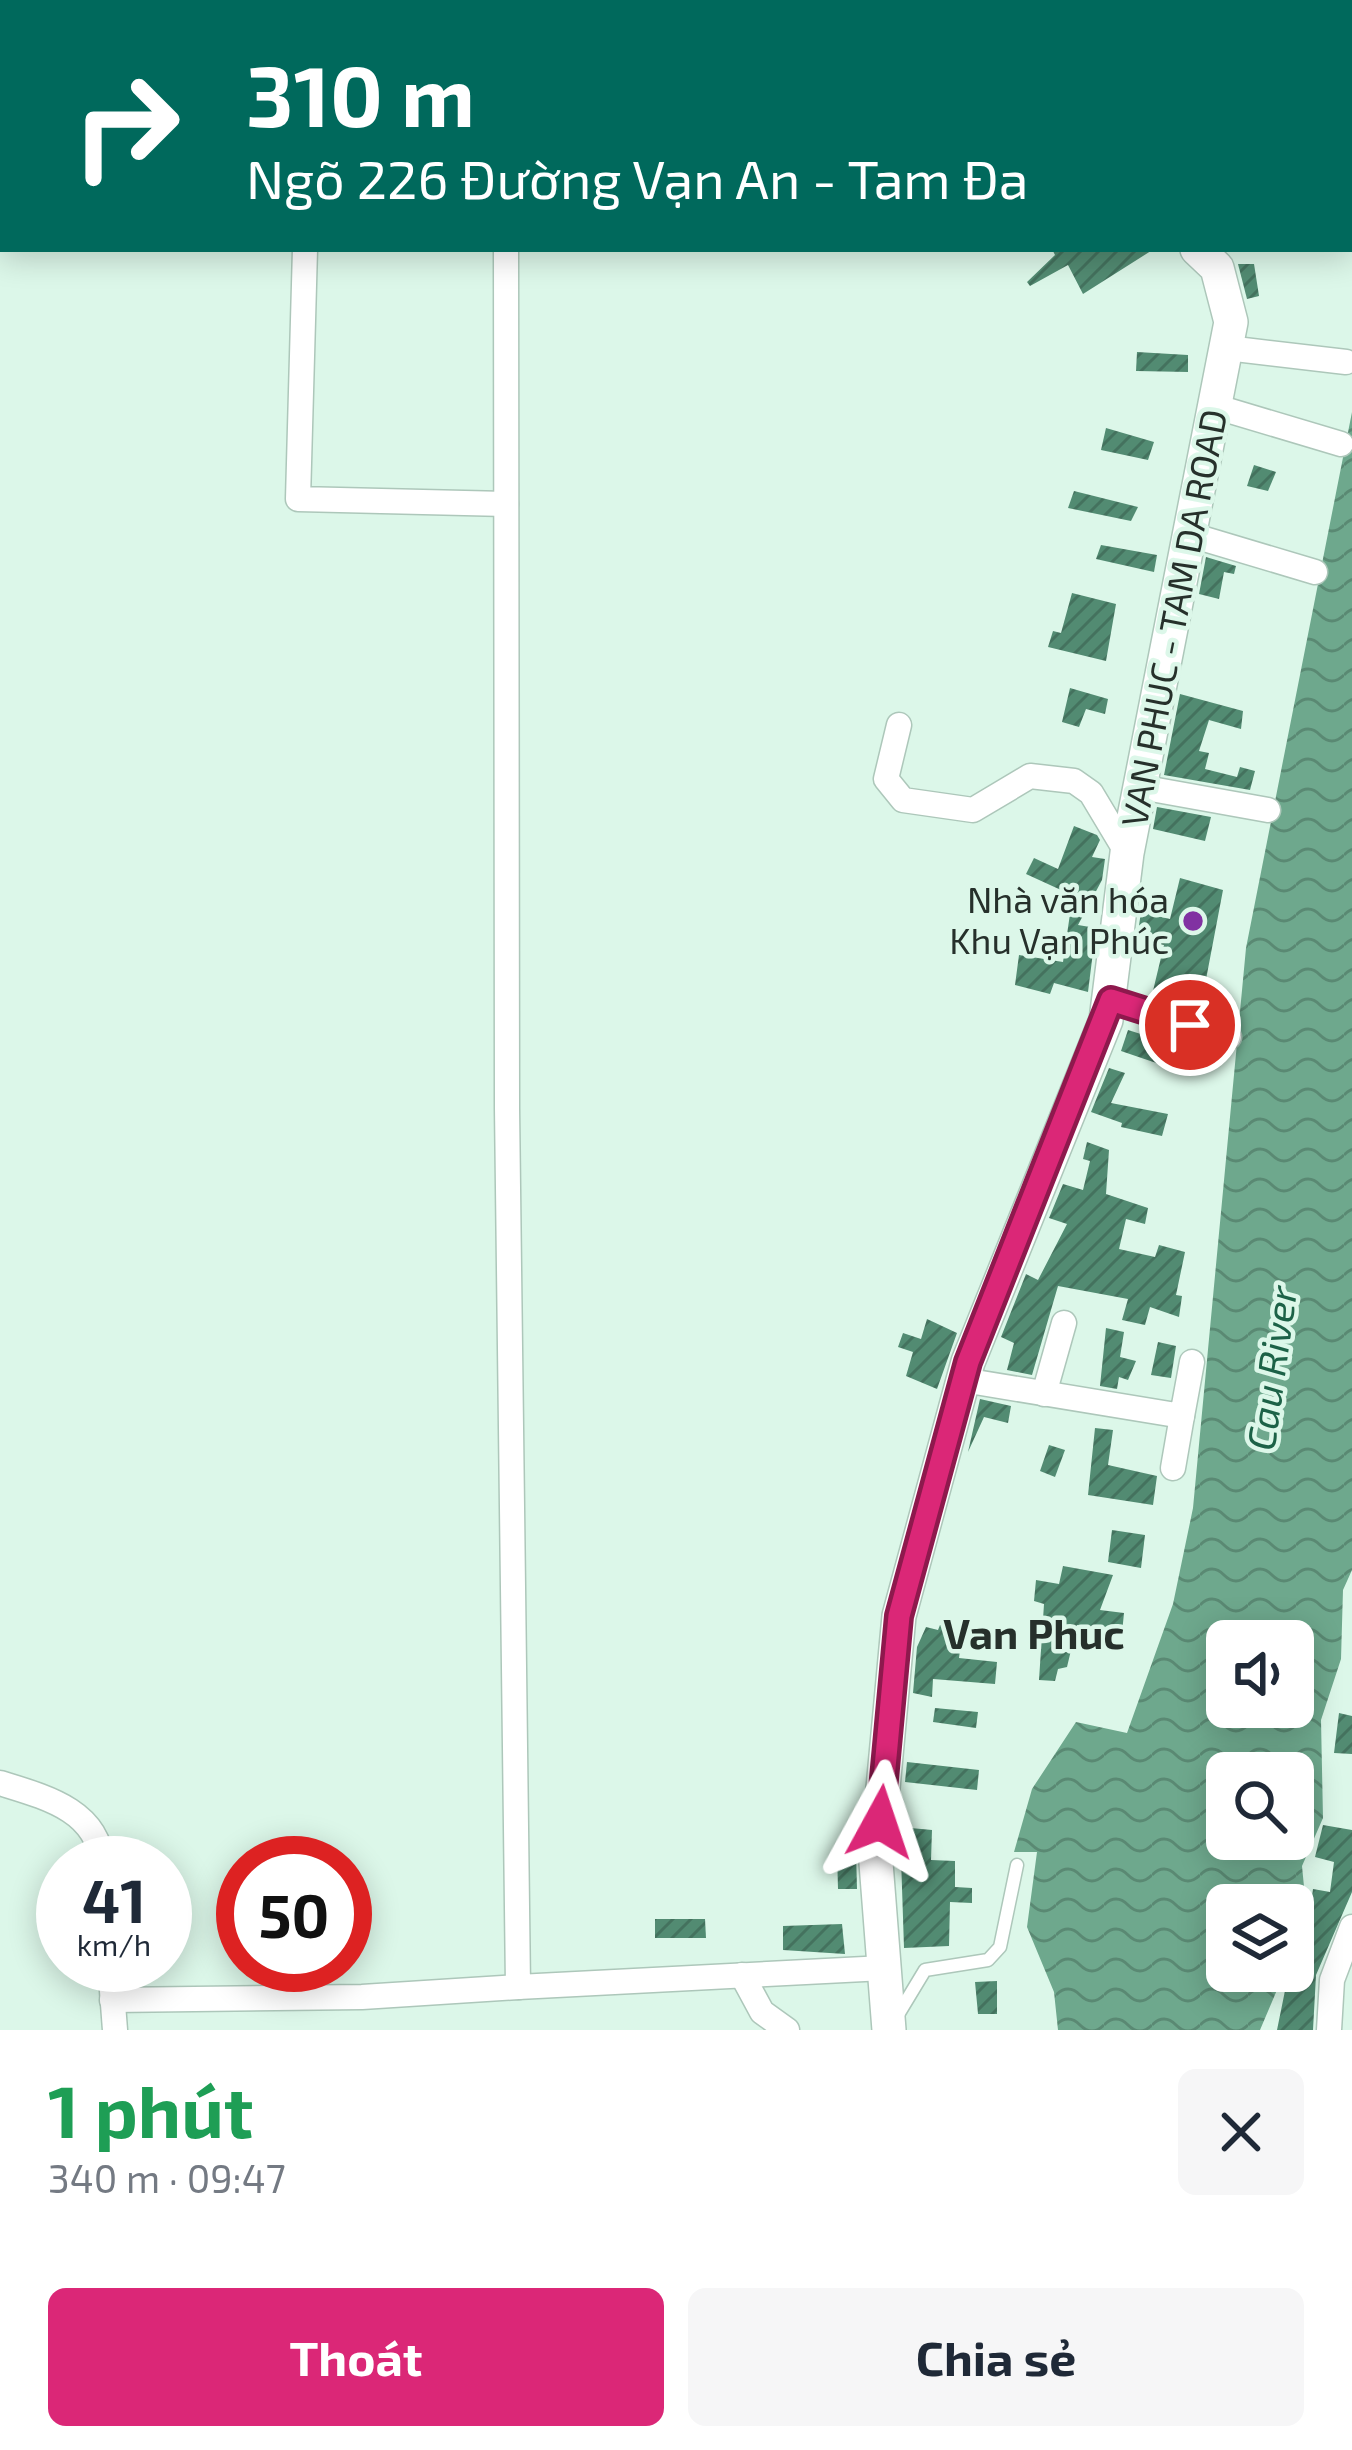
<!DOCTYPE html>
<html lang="vi">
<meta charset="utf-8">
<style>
body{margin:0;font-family:"Exo 2",sans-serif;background:#f6f6f7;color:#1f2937;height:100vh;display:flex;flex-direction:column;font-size:45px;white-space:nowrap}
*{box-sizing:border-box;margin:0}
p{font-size:39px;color:#747a83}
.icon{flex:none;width:66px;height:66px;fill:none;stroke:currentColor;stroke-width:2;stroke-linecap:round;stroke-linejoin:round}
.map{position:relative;height:2030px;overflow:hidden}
.side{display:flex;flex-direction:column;background:#fff;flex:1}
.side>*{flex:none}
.hud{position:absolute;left:0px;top:0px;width:1353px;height:252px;box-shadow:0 6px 30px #0003;background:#00695c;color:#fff;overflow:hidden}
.controls{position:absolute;left:1206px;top:1620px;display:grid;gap:24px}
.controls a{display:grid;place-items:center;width:108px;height:108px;border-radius:18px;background:#fff;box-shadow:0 6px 30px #0003;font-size:60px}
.speed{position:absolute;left:36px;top:1836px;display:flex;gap:24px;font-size:60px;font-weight:700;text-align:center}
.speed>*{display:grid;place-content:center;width:156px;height:156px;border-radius:50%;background:#fff;box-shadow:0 6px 30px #0003;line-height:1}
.speed small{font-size:30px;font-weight:400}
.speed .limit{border:18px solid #d22;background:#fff;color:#111}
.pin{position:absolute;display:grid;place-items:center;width:102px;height:102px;color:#fff;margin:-51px;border:6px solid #fff;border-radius:50%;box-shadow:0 3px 12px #0007}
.me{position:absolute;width:132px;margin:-66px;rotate:5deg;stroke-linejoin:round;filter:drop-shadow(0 0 9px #0008)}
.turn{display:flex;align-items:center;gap:42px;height:252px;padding:0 48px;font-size:54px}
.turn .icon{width:156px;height:156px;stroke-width:2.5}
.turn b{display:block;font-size:84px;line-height:102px}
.round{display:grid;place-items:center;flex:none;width:126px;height:126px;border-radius:18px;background:#f6f6f7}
.head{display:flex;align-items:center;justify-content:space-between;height:204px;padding:0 48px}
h1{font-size:72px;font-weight:700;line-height:90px;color:#1e9e55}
.button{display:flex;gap:24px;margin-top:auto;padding:24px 48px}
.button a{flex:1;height:138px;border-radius:18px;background:#db2777;color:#fff;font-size:48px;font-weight:700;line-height:138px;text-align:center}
.button a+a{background:#f6f6f7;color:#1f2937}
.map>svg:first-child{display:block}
.water{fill:url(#water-waves);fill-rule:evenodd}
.building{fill:url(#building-hatch)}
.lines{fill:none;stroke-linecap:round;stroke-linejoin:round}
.lane-casing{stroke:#adc7ba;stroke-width:15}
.street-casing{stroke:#adc7ba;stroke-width:27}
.secondary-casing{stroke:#adc7ba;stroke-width:36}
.lane{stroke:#fff;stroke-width:12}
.street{stroke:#fff;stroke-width:24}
.secondary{stroke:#fff;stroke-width:33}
.route-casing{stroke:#8e194d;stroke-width:30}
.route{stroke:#db2777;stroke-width:21}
.poi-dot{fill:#8132a2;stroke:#dcf7e9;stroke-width:4.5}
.labels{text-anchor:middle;stroke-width:9;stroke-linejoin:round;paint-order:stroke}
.street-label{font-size:36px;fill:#26302b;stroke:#dcf7e9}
.poi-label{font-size:36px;fill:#26302b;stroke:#dcf7e9;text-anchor:end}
.water-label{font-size:39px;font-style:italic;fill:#1c6247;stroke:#dcf7e9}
.quarter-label{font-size:42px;font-weight:bold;fill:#26302b;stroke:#dcf7e9}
</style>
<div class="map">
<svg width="1352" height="2030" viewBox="0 0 1352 2030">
<defs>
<pattern id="water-waves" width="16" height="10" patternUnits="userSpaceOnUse" patternTransform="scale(3)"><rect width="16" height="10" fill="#6ea88d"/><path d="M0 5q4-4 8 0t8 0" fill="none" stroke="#5a8973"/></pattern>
<pattern id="building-hatch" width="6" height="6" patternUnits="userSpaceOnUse" patternTransform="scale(3)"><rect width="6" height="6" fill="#528b72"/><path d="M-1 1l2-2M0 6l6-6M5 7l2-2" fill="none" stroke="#44725e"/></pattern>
</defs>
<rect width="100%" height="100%" fill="#dcf7e9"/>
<!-- water -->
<path class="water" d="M1352,412V1570L1343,1590L1341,1659L1321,1720L1323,1818L1302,1866L1305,1897L1293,1947V1905H1227V1971H1285L1260,2030H1058L1054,1992L1027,1927L1037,1852H1014L1032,1789L1076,1722L1127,1733L1173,1604L1193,1508L1246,948ZM1227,1641H1293V1707H1227ZM1227,1773H1293V1839H1227Z"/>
<!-- building -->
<g class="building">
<path d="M1052,249H1154L1083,294L1068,265L1030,286L1027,282L1055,255Z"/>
<path d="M1238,264H1254L1259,296L1247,299Z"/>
<path d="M1137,352L1188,355V372L1136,371Z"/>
<path d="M1106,428L1154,442L1148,460L1101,450Z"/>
<path d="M1254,465L1276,472L1268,491L1247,486Z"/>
<path d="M1074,491L1138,507L1131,521L1068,508Z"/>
<path d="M1101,545L1157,555L1154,572L1096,559Z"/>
<path d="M1206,557L1236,566L1234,574L1224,572L1219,599L1199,594Z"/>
<path d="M1072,593L1116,604L1106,661L1048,647L1053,631L1061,633Z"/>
<path d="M1070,688L1108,699L1105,714L1086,709L1079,727L1062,722Z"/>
<path d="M1180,694L1243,711L1241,729L1209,720L1199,751L1209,753L1205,769L1237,777L1240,767L1255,771L1250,790L1164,775Z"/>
<path d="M1157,807L1211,817L1205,841L1153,829Z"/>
<path d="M1074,826L1097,835L1100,840L1092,857L1105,859L1102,880L1078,925L1096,928L1088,992L1054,983L1050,994L1015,985L1019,955L1063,962L1071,907L1055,902L1061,890L1026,874L1034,858L1058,869Z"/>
<path d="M1180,878L1223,890L1200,1011L1152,995L1164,945L1137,939L1141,912L1170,919Z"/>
<path d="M1128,1030L1176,1045L1171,1068L1121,1051Z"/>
<path d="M1109,1068L1125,1073L1111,1103L1168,1114L1162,1136L1121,1127L1122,1123L1091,1112Z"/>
<path d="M1087,1142L1109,1150L1106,1194L1148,1208L1145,1224L1126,1219L1119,1249L1155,1257L1159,1245L1185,1252L1176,1295L1182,1296L1179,1317L1150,1307L1145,1325L1122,1320L1128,1299L1058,1286L1032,1375L1007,1370L1014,1343L1001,1337L1026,1274L1038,1280L1067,1224L1049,1218L1063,1184L1083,1190L1090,1161L1083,1159Z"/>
<path d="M927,1319L957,1333L937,1389L906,1376L913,1352L898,1347L903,1333L921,1339Z"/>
<path d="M1106,1328L1124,1332L1120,1357L1136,1361L1128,1380L1119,1377L1117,1389L1100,1386Z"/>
<path d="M1158,1342L1176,1346L1171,1378L1151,1375Z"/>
<path d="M980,1399L1011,1406L1008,1423L984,1417L968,1452Z"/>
<path d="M1095,1428L1113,1430L1108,1465L1157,1476L1153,1505L1088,1495Z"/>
<path d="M1049,1445L1065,1450L1055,1477L1040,1471Z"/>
<path d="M1112,1530L1145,1535L1141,1568L1108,1562Z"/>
<path d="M1063,1566L1113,1575L1100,1610L1124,1613L1122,1633L1077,1625L1067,1667L1058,1669L1055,1681L1039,1680L1044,1604L1034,1601L1036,1580L1059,1584Z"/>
<path d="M940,1625L963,1628L959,1658L997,1662L995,1684L933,1679L932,1697L913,1693L917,1647L926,1627L938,1630Z"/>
<path d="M935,1708L978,1712L976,1728L933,1722Z"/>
<path d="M1339,1713L1352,1716V1754L1334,1753Z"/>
<path d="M907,1762L979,1770L977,1790L905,1782Z"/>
<path d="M1323,1825L1352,1830V1892L1316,1975L1313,2030H1277L1289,1971L1307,1934L1313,1889L1330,1892L1334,1862L1315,1857Z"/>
<path d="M900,1827L932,1830L931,1860L955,1861V1887L972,1888V1903L950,1902L949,1946L904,1948Z"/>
<path d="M837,1852H856L857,1889H838Z"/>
<path d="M655,1919H705L706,1938H655Z"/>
<path d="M842,1924L845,1954L783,1950V1926Z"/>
<path d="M997,1981V2014H978L975,1982Z"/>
</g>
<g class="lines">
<defs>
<path id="lane" d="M896,2018L925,1970L988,1960L1000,1947L1017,1865"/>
<g id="street">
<path d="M320,3V0"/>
<path d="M305,249L298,499L506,504"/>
<path d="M506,249L507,1108L518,1987L884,1968"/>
<path d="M1227,348L1346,362"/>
<path d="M1217,407L1341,444"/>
<path d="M1191,535L1315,572"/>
<path d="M899,725L886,779L903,800L973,810L1030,776L1074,781L1091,793L1127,853"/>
<path d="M1140,787L1268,810"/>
<path d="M1111,1000L1229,1037"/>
<path d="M963,1380L1182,1416L1192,1362"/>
<path d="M1044,1394L1064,1323"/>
<path d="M1173,1468L1182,1416"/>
<path d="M0,1783C45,1797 98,1810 102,1863"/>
<path d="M110,1965L115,2030"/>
<path d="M742,1975L762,2012L787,2030"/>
<path d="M112,2000L362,1997L518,1987"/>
<path d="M1329,2030L1332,1980L1352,1927"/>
</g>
<g id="secondary">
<path d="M1082,3V0"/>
<path d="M889,2030L876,1863L899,1616L968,1362L1106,1020L1127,853L1231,322L1217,268L1197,249"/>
</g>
</defs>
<!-- lane casing -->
<use href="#lane" class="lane-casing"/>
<!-- street casing -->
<use href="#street" class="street-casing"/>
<!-- secondary casing -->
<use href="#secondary" class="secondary-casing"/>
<!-- lane -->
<use href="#lane" class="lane"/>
<!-- street -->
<use href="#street" class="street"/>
<!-- secondary -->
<use href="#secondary" class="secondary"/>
</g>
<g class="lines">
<defs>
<path id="route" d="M880,1822L899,1616L968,1362L1111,1000L1190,1025"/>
</defs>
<!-- route casing -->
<use href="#route" class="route-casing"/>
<!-- route -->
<use href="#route" class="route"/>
</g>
<!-- markers -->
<circle class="poi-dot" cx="1193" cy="921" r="12"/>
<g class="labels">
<!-- street labels -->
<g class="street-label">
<text transform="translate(1174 618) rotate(-79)" y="13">VAN PHUC - TAM DA ROAD</text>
</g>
<!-- poi labels -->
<g class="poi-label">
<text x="1169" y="913">Nhà văn hóa<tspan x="1169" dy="41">Khu Vạn Phúc</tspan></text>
</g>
<!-- water labels -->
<g class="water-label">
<text transform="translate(1272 1368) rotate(-82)" y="14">Cau River</text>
</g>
<!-- quarter labels -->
<g class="quarter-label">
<text x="1034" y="1649">Van Phuc</text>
</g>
</g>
</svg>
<div class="controls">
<a><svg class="icon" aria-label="sound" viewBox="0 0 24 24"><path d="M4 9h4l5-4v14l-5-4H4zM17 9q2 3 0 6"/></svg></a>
<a><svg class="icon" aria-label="search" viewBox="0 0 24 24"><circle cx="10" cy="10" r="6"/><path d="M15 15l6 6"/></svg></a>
<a><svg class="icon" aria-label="layers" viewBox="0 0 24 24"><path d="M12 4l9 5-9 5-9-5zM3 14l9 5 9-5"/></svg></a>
</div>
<div class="speed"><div>41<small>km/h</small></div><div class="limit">50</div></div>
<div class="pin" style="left:1190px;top:1025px;background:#d93025"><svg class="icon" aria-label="arrive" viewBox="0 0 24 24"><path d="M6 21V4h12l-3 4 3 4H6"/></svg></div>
<svg class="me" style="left:880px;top:1822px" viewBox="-20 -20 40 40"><path d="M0-17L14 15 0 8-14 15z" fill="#db2777" stroke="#fff" stroke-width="4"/></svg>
<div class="hud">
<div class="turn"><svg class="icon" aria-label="right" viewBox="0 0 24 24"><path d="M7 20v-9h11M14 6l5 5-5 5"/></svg><div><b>310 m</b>Ngõ 226 Đường Vạn An - Tam Đa</div></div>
</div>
</div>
<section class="side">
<div class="head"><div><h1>1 phút</h1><p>340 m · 09:47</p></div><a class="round"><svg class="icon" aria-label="close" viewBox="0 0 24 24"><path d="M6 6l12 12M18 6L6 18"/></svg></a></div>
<div class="button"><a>Thoát</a><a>Chia sẻ</a></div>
</section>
